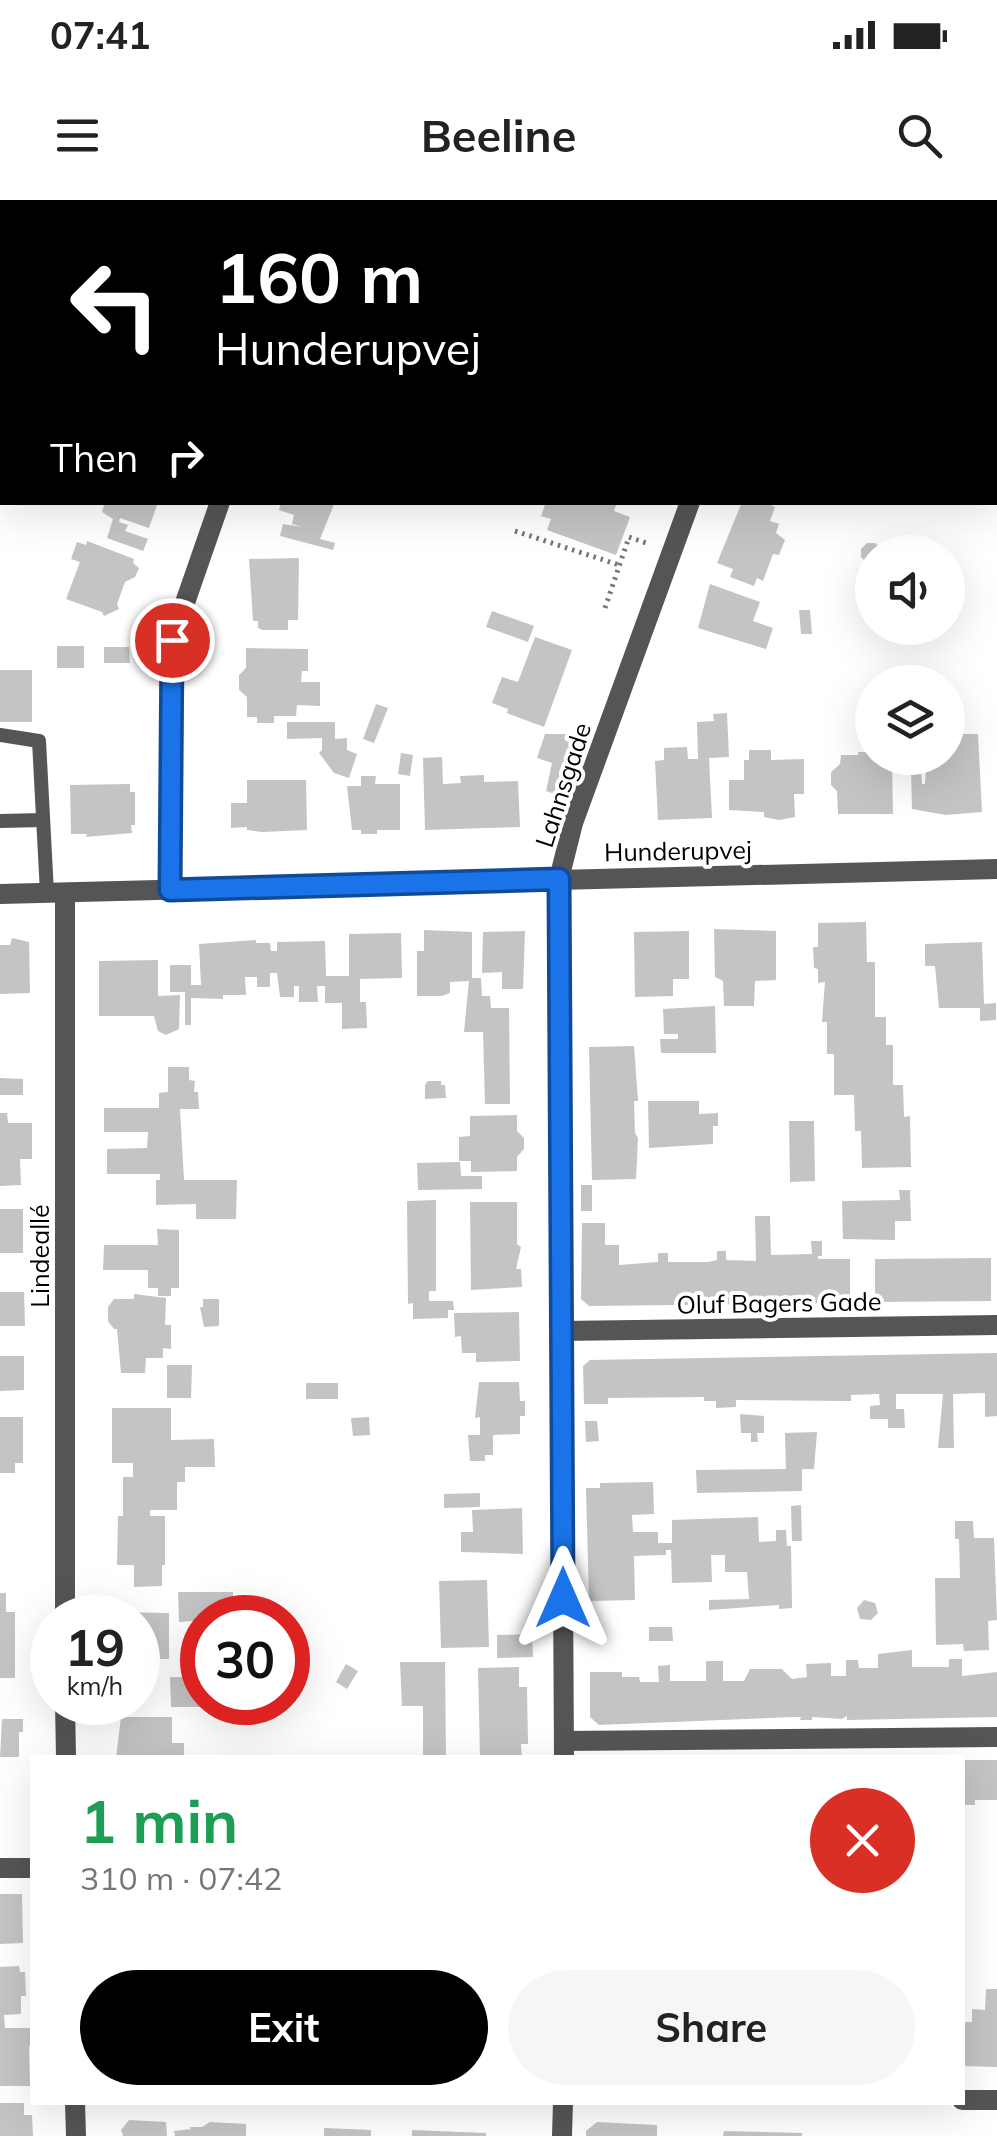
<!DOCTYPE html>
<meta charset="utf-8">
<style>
body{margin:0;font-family:Mulish,sans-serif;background:#f6f6f6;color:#222;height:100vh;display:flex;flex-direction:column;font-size:38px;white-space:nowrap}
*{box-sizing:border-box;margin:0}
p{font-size:32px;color:#767676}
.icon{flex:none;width:55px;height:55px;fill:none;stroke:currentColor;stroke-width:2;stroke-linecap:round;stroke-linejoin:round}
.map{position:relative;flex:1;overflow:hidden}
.details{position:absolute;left:30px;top:1555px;width:935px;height:350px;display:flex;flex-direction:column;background:#fff;border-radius:0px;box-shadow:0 10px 40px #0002}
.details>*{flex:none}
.banner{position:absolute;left:0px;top:0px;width:998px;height:305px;box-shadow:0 10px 40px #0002;background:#000;color:#fff;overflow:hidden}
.controls{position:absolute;left:855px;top:335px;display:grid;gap:20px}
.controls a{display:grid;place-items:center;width:110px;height:110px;border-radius:50%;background:#fff;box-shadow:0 10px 40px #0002;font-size:50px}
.speed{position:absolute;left:30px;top:1395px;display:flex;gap:20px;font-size:50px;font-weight:700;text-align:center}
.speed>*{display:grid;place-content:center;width:130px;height:130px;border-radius:50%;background:#fff;box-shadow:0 10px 40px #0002;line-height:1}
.speed small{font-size:25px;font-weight:400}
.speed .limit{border:15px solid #d22;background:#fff;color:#111}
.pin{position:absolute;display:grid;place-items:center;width:85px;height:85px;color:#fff;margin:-42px;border:5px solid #fff;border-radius:50%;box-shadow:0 2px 10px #0007}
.me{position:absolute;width:110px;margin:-55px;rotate:0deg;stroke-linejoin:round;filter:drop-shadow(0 0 8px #0008)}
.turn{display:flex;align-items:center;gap:35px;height:210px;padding:0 50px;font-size:45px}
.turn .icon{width:130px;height:130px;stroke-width:2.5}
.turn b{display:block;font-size:70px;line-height:85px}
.then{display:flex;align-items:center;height:95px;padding:0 50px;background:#0003;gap:20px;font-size:38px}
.round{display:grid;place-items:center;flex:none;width:105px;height:105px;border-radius:52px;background:#f6f6f6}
.summary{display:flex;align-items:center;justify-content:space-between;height:170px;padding:0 50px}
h1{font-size:60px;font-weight:700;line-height:75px;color:#1e9e55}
.cta{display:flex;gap:20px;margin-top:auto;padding:20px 50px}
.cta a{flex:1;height:115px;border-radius:60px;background:#000;color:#fff;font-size:40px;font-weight:700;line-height:115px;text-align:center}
.cta a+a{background:#f6f6f6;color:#222}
.status{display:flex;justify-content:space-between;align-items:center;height:70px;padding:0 50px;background:#fff;direction:ltr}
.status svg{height:28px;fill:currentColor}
header{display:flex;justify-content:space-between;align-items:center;height:130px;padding:0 50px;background:#fff;font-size:45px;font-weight:700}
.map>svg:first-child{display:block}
.building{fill:#c4c4c4}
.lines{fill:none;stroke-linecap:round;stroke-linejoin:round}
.path{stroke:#777;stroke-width:5;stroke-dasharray:2.5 5;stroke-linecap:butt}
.service{stroke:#555;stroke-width:14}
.minor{stroke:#555;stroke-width:20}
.tertiary{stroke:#555;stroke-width:20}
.route-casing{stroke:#114b97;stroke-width:25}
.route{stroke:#1a73e8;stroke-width:18}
.labels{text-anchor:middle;stroke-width:8;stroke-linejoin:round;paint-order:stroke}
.street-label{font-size:25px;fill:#000;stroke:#fff}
</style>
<div class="status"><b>07:41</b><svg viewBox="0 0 49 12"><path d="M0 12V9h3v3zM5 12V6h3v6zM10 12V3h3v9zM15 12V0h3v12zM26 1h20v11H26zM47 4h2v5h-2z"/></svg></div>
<header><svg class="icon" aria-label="menu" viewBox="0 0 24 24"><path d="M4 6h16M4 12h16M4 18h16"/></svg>Beeline<svg class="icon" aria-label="search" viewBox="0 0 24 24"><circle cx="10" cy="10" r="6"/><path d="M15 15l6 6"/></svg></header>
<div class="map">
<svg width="997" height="1936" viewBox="0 0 997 1936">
<rect width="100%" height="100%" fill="#fff"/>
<!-- building -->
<g class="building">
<path d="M105,302H158L149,328L120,318L119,322L128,325L125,331L148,339L143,351L107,338L113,319L102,312Z"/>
<path d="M281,302H335L320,339L335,343L333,350L280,336L283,324L303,327L292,324L294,315L279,310Z"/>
<path d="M546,302H617L614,311L630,317L616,355L547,330L551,319L541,316Z"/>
<path d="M742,302H763L775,307L770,321L779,324L776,333L785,340L779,355L773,354L763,381L757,378L754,386L730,377L733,369L717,363Z"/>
<path d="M87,341L134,359L133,363L139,368L135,377L125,382L117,404L119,409L104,416L102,412L66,399L80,362L71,359L77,342L86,345Z"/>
<path d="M867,343H875L881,349V352H872V363H867L861,357V349Z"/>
<path d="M299,358L298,420H288V430H262L258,428V421H253L249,359Z"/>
<path d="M710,384L760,402L753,421L773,428L766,449L698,428Z"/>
<path d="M799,410H810L812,434H801Z"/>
<path d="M492,411L534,426L528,442L486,427Z"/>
<path d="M535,437L572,450L544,527L507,513L508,509L492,503L502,477L518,482Z"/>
<rect x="57" y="446" width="27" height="22"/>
<path d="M104,447H129L130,463H104Z"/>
<path d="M246,448L308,449V471H302L301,482H320V506L297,505L296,516H274V523H257V517H247V497L239,490V475L246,468Z"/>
<rect x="0" y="470" width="32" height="52"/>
<path d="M376,504L388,508L374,543L363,539Z"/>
<path d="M727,513L729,557L709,558L712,618L658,620L655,561L664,560V548L687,547L688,559H698L697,522L714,521L713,514Z"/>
<path d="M287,522H335V539L347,538V550L357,554L349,578L334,573L319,553L322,550V538L287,539Z"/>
<path d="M545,534H576L555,594L546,591L552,563L537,558Z"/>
<path d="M948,534H978L982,612L946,615L912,609L911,570H921L922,584H925L927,558H948Z"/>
<path d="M749,550H771V560L804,559V594H794L795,617L779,620L764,617V612L729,610V580H744V560H749Z"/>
<path d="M858,552H872V558H892L893,614H838L837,591L831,585V572L840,564L841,555H858Z"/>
<path d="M401,553L413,555L410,576L398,574Z"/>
<path d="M442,557L443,584L461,583L460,576L484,575V582L518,581L520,627L425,630L423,558Z"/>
<path d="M361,576H376L375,584H400V630H377V634H361V630H352L347,586H361Z"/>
<path d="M247,580H306L307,630L262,632L247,630V627L231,628V603H247Z"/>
<path d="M130,584V592H135V625H131L132,633L86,637L87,634H71L70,585Z"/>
<path d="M866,722L867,762H875V817H886V845H893V885H903L904,917L910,916L911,967L862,968L861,931H855L854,895H834V854H827V822H822L825,782L818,783V769L814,768L813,747H818V723Z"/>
<path d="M714,729L776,731V780L755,781L754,806H724L723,781L715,777Z"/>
<path d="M424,730L472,732V778H481L482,796H490L491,808H509L510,904H485L483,832H464L469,781L450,782V793L442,796H417V751H424Z"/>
<path d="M525,731L523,789H502V772L482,773L483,732Z"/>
<path d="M689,731V779H673V796L635,797L634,732Z"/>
<path d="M401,733L402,778L360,779V802H366L367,828L342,829V803H325V786H317L318,802H299V786H294V797H280L277,773H270V787H257V777H245L246,795H223V799L191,798V825H185V792H170V765H191V785H201L199,744L256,740V743H270L271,751H277V742L325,741L326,776H349V734Z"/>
<path d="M12,738L29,742L30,793L0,794V745H10Z"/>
<path d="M982,742L984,804L996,803V820L980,821V808H939L935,766H925V744Z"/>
<path d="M158,760V796L180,795L179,829L166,835L158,831L154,816H99V761Z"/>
<path d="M715,806L716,853H661L660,839H678V834H664L663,809Z"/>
<path d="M634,846L638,901H634L635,933L638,938L636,979L592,980L589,847Z"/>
<path d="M168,867H189V880L195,881L194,892H198L199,909H180L184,980H237L236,1019H196V1004L156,1005V980H160V974H107V949L147,948L148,932H104V908H159V893L168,892Z"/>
<path d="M0,878L23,879V895H0Z"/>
<path d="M428,881H441V885H445L446,898L425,899V885Z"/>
<path d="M648,901H699V914L718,913V926H713V944L649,948Z"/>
<path d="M0,913H7L8,923H32V959H20L21,985L0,986Z"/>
<path d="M517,915V931L524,938V949L517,957V971L471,972V961H459V937L470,936V916Z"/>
<path d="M789,921H814L815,981L790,982Z"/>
<path d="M460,962L461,976H482V989L418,990L417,963Z"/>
<rect x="581" y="985" width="11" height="26"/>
<path d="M899,990H910L911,1021H895V1040L843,1039L842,1001L900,1000Z"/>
<path d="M436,1000V1091H429V1101H453L454,1110H448V1118L413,1119V1103L408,1104L407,1001Z"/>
<path d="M470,1002H517V1044L521,1047L516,1069H521L522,1087L471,1090Z"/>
<rect x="0" y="1009" width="23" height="44"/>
<path d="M755,1016H770L771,1055L812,1054L811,1041H822V1056H818V1059H850V1103L589,1106L581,1099L582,1023H605V1045H619V1065L658,1062V1053H668V1062H708L717,1060V1051H726V1060L756,1061Z"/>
<path d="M157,1029L179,1030V1088H171V1096H158V1088H148V1070H103L104,1045H158Z"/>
<path d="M991,1058V1101L875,1102V1059Z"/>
<path d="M0,1092H24L25,1126H0Z"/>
<path d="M134,1094L166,1098L165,1125H171V1149L163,1148V1158H146L145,1173H121L117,1129H114L108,1121V1107L114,1099H134Z"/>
<path d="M203,1099H219V1126L204,1127L200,1107H203Z"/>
<path d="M519,1112L520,1161L476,1162V1153H462L461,1136L455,1137L454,1113Z"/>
<path d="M997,1153V1216L985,1217V1193L953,1194L954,1248H938L943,1194H896V1209H904L905,1228H888V1219H870V1206L880,1205L879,1194L851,1195V1201L736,1200V1207L716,1208V1201H704V1197L608,1198V1204H584L583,1166L590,1160Z"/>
<path d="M0,1156H24V1190L0,1191Z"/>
<path d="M167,1165H192L191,1198H167Z"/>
<path d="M479,1182H519L520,1201H525V1216H520V1234L493,1235V1255H485V1261H470L468,1235H480V1217L475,1218Z"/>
<rect x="306" y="1183" width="32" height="16"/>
<path d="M112,1208H171V1240L214,1239L215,1267H185V1282H177V1310H150V1316H165V1365H162V1386L134,1387V1365H117L118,1316H123V1277H133V1263H112Z"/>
<path d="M740,1214L764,1216V1233H757L758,1242H751V1233H741Z"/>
<path d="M0,1217H23V1263H15V1273H0Z"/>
<path d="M369,1217L370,1235L353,1236L351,1218Z"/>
<path d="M585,1221H597L599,1241L586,1242Z"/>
<path d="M817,1232L814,1269H802V1291L697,1293L696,1270L786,1269L785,1233Z"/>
<path d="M653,1282L654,1314L632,1315L633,1332H658V1343H672V1320L758,1317L759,1342L776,1341V1330H786L787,1346H791L792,1408L779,1409V1405L709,1410V1400L749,1399L747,1372H725V1355H711L712,1382L672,1383L671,1350H666V1355L634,1356L635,1400L589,1401L586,1288H600V1283Z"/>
<path d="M480,1293V1307L444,1308V1294Z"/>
<path d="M801,1305L802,1341H792L791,1306Z"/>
<path d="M522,1308L523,1354L461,1352V1332H473L472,1310Z"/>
<path d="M955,1321H973L974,1338H994L997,1420L988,1421L989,1450L964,1451L963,1444L936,1445L935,1378H960L959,1339H955Z"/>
<path d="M487,1380L489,1447L441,1448L439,1381Z"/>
<path d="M178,1392H233V1418L179,1422Z"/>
<path d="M0,1393H6V1412H15V1478H0Z"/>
<path d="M864,1400L875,1403L878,1413L871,1420L860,1419L857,1408Z"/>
<path d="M118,1412L169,1413V1459H138V1418H118Z"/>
<path d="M649,1427H672L673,1441H649Z"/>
<path d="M532,1434L533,1457L497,1458V1435Z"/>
<path d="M912,1450V1467H949V1459H962V1476L997,1472V1517L847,1520V1516L842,1519L812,1517V1520H800L801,1517H794L599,1525L590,1517V1472H622V1477H639L640,1482H659L658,1466L670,1465V1481H706V1461H723V1481H744L750,1469H782L792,1479L807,1477L806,1464L831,1463V1476H846V1460H858L859,1468H878V1454Z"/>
<path d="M400,1462H445L446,1558H423V1506H402Z"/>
<path d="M346,1464L358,1471L347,1489L336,1482Z"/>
<path d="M519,1467V1487H527L528,1544H521L522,1558H480L478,1468Z"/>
<path d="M170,1477H201V1507H171Z"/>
<path d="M121,1517H172V1543H184V1558H116Z"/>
<path d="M2,1519H23V1532H19V1557H0Z"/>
<path d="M962,1560H997V1600H975V1605H962Z"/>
<path d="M0,1694H22L23,1743L0,1744Z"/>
<path d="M19,1766L20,1772H25L26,1796H21V1814L4,1815L5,1828H32V1845L29,1846L30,1886H0V1767Z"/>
<path d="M986,1789H997V1867L962,1866V1822H972V1809L985,1810Z"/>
<path d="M0,1903H24V1915H32L33,1936H0Z"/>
<path d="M129,1920L166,1922L167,1936H123L121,1930Z"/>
<path d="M210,1922L246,1924V1936H175L174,1931L191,1929L190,1927H202Z"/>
<path d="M597,1922L657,1925V1936H586V1931Z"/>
<path d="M324,1928L371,1930V1936H324Z"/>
<path d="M412,1930L486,1933V1936H412Z"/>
<path d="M724,1931L802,1933V1936H723Z"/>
</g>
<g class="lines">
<!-- path -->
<g class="path">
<path d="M515,331L619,365"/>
<path d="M605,408L629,337L649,344"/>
</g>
<!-- service -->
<g class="service">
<path d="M0,535L39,541L47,693"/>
<path d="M0,621L43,620"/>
</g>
<!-- minor -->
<g class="minor">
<path d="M324,2L325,0"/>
<path d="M799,2L800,0"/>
<path d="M170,690L172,440L220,302"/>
<path d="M65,695V1418"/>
<path d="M561,1131L997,1125"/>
<path d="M65,1502L66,1558"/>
<path d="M564,1541L997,1537"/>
<path d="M564,1558L559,679L573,623L690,302"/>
<path d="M0,1668H32"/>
<path d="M962,1900H997"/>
<path d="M75,1902L76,1936"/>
<path d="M562,1936L563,1902"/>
</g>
<!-- tertiary -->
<g class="tertiary">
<path d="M881,0L889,2"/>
<path d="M995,35L997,36"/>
<path d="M0,694L997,669"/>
</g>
</g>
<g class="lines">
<defs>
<path id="route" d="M172,440L170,690L559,679L563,1398"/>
</defs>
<!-- route casing -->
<use href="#route" class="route-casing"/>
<!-- route -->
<use href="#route" class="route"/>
</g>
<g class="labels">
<!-- street labels -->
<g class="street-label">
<text transform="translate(563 585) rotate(-72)" y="9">Lahnsgade</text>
<text transform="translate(678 651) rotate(-1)" y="9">Hunderupvej</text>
<text transform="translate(40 1056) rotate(-90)" y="9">Lindeallé</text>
<text transform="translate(779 1103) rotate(-1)" y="9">Oluf Bagers Gade</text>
</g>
</g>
</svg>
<div class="controls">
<a><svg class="icon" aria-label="sound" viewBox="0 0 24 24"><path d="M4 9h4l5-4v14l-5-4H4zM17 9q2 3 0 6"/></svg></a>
<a><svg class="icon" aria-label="layers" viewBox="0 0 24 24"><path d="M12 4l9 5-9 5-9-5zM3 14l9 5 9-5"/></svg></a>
</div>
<div class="speed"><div>19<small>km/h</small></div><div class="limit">30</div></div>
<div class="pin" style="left:172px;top:440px;background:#d93025"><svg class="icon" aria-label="arrive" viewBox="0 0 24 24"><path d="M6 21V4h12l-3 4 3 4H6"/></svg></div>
<svg class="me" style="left:563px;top:1398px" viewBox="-20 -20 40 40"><path d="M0-17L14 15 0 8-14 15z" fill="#1a73e8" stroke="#fff" stroke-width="4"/></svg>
<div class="banner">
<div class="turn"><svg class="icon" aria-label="left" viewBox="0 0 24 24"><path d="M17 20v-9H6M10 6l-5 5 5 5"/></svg><div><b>160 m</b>Hunderupvej</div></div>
<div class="then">Then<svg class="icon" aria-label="right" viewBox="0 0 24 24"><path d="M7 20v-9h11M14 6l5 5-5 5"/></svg></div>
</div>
<section class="details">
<div class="summary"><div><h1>1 min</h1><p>310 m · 07:42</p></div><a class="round" style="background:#d93025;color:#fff"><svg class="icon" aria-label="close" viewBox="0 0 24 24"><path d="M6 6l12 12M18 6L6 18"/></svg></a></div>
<div class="cta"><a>Exit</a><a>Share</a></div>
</section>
</div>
